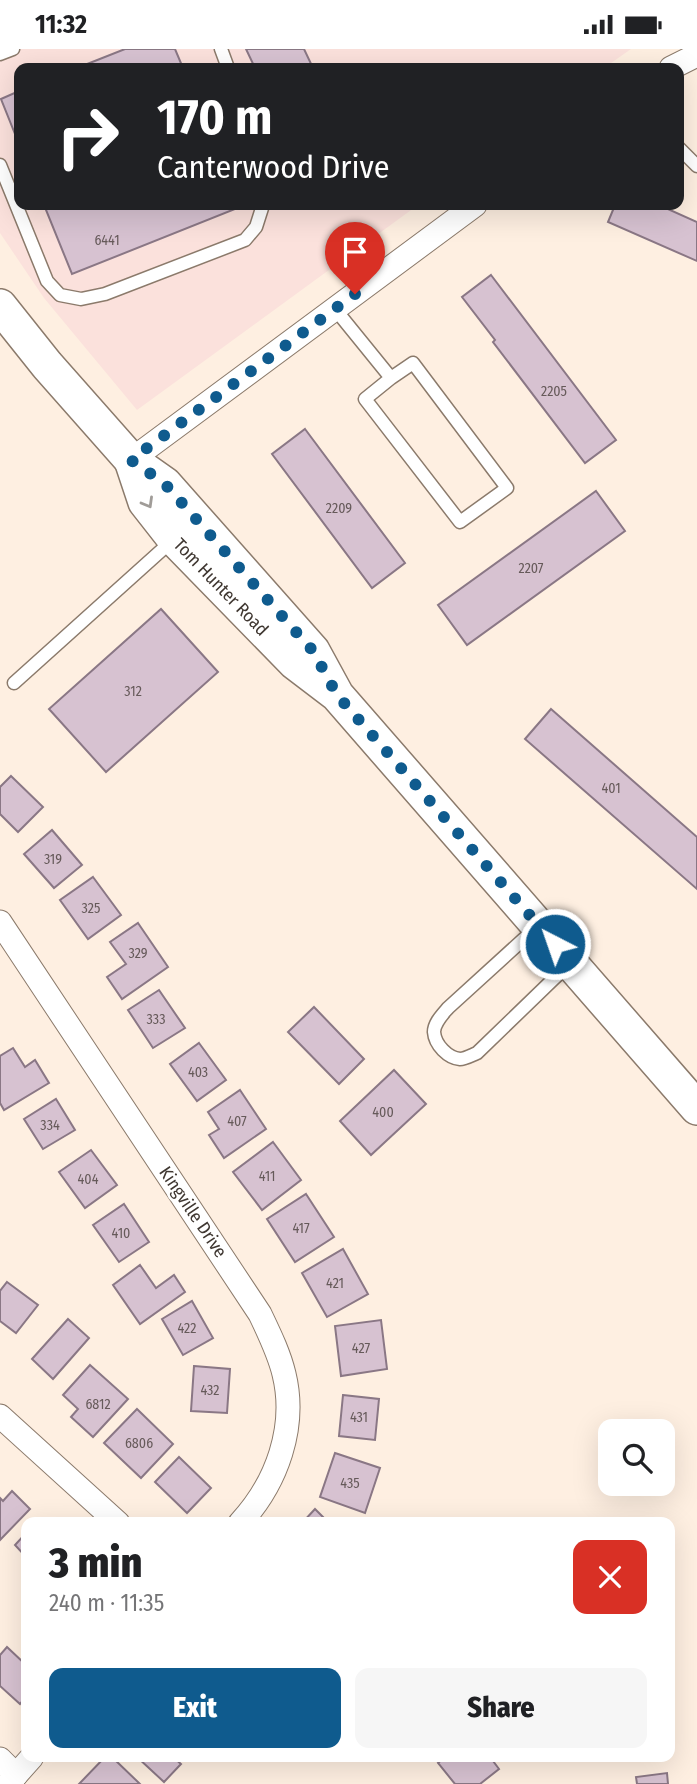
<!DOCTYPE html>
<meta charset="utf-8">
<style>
body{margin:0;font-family:"Fira Sans Condensed",sans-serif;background:#f6f6f6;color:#202124;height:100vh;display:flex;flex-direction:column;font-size:26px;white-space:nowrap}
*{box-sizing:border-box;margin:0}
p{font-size:23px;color:#757577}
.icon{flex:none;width:38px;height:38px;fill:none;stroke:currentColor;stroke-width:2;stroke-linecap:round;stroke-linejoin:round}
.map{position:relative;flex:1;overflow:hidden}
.drawer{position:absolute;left:21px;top:1468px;width:654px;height:245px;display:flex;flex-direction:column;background:#fff;border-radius:14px;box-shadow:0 7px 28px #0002}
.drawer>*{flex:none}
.guide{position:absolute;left:14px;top:14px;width:670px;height:147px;border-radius:14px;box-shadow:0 7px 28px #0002;background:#202124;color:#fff;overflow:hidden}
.tools{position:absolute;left:598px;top:1370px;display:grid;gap:14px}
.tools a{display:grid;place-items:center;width:77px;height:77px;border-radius:14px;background:#fff;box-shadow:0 7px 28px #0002;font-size:35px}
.pin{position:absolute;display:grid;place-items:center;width:60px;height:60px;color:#fff;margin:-72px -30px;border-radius:50% 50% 50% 0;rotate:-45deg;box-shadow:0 0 7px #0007}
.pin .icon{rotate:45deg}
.me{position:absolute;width:77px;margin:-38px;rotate:319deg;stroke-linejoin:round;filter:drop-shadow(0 0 5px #0008)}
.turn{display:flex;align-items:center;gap:24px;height:147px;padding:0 28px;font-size:32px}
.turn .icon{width:91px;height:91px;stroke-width:2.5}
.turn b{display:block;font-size:49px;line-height:60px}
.round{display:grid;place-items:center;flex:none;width:74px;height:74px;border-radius:14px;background:#f6f6f6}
.summary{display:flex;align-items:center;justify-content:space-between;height:119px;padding:0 28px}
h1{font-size:42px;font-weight:800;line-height:52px}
.primary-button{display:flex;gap:14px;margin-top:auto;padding:14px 28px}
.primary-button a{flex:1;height:80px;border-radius:14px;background:#0f5b8e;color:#fff;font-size:28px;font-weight:800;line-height:80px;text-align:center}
.primary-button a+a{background:#f6f6f6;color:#202124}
.status{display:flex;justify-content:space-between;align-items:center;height:49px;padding:0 35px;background:#fff;direction:ltr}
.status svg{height:19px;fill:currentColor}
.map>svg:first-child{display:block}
.commercial{fill:#fbe1dc}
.building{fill:#d7c2d1;stroke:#8a7785;stroke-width:2}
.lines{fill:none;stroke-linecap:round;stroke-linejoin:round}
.lane-casing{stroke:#8b7a6b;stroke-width:15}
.street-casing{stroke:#8b7a6b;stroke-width:25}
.secondary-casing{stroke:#8b7a6b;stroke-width:36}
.lane{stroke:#fff;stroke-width:12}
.street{stroke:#fff;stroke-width:23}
.secondary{stroke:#fff;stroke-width:33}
.oneway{stroke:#a09c98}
.route{stroke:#0f5b8e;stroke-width:12;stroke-dasharray:0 21.6}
.labels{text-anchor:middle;stroke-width:5;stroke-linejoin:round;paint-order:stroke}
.number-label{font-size:14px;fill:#665a5a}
.street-label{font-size:18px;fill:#403832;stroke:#fff}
</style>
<div class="status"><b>11:32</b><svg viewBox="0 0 49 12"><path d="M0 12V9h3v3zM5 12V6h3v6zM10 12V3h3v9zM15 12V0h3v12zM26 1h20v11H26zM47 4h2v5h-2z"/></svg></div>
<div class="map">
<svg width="697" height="1735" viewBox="0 0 697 1735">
<rect width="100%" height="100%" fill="#feefe1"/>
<!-- commercial -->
<path class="commercial" d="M0,0H631L604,19H19V156H418L137,361L44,249L0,184Z"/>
<!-- building -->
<g class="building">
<path d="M125,0H175L183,19H77Z"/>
<path d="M246,0H304L313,19H255Z"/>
<path d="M19,42V95L1,50Z"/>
<path d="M44,156H239L240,158L72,225Z"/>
<path d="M615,156H659L697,173V212L608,173Z"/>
<path d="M491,226L616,391L585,414L493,293L495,291L462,248Z"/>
<path d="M305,380L405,514L372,539L272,405Z"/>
<path d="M596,442L625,482L467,596L438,556Z"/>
<path d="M161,560L218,623L106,723L49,660Z"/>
<path d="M551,660L697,788V840L525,690Z"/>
<path d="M11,727L43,758L18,783L0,765V738Z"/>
<path d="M52,781L82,816L54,839L24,805Z"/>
<path d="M93,828L121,866L88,890L60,851Z"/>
<path d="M138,874L168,918L122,950L107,928L126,915L110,893Z"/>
<path d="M159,941L185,979L153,999L128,961Z"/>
<path d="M314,958L364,1010L339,1035L288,983Z"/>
<path d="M199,994L226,1031L197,1052L170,1015Z"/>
<path d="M13,999L25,1018L35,1011L49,1034L4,1061L0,1054V1007Z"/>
<path d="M394,1021L426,1055L371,1106L340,1072Z"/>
<path d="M240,1041L266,1080L224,1109L209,1086L219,1080L208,1063Z"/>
<path d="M56,1050L75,1081L43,1100L24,1070Z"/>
<path d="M273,1093L301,1131L262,1161L233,1123Z"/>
<path d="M91,1101L117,1136L85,1159L59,1123Z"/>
<path d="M306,1145L334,1188L295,1213L267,1170Z"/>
<path d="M124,1155L149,1193L119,1213L93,1176Z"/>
<path d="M343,1200L368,1245L327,1268L302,1224Z"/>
<path d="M140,1216L156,1239L174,1226L185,1243L140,1275L113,1236Z"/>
<path d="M7,1233L38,1256L16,1284L0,1272V1242Z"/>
<path d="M192,1252L213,1289L183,1306L162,1270Z"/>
<path d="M68,1270L89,1289L53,1330L32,1310Z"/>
<path d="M381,1271L387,1320L341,1327L335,1277Z"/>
<path d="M90,1316L128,1350L93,1388L71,1368L78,1360L63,1346Z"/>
<path d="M194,1317L230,1320L227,1364L191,1362Z"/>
<path d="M343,1346L379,1350L375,1391L339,1387Z"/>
<path d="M137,1360L173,1395L141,1429L104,1394Z"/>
<path d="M335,1404L380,1419L365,1464L320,1448Z"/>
<path d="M179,1408L211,1439L187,1464L155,1433Z"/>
<path d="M12,1442L30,1460L0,1491V1449L3,1452Z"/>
<path d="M315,1460L329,1474H302Z"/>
<path d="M26,1484V1508L15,1496Z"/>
<path d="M7,1598L26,1616V1648L20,1655L0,1637V1606Z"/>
<path d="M105,1708H112L140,1735H79Z"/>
<path d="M137,1708H173L181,1715L164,1733Z"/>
<path d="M445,1708H490L499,1720L480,1735H455L438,1714Z"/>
<path d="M667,1724L668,1735H637L636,1728Z"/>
</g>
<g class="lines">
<defs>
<g id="lane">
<path d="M221,0L228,19"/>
<path d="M0,5L13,0"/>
<path d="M679,99L697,117"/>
<path d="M0,116L47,232L60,246L81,250L105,245L245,191L256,178L263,156"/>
<path d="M335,260L391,329L365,350L460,473L507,439L413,314L391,329"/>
<path d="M14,634L174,490"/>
<path d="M538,877L448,959C442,966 434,974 434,983C435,996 448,1009 460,1010C465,1010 472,1006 477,1004L568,916"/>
</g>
<g id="street">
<path d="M671,19L697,6"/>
<path d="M131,411L475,156"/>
<path d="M0,873L260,1265C269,1284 279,1304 284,1325C297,1378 277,1434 240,1474"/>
<path d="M0,1367L118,1474"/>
<path d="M0,1710L16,1726"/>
<path d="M8,1735L32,1708"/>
</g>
<g id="secondary">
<path d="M0,257L47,316L131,411"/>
<path d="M337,646L313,602L165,435L131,411L145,453L174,490L295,614L337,646L697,1059"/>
</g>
</defs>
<!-- lane casing -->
<use href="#lane" class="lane-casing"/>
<!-- street casing -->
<use href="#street" class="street-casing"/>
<!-- secondary casing -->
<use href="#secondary" class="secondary-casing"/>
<!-- lane -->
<use href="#lane" class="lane"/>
<!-- street -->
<use href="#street" class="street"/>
<!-- secondary -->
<use href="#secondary" class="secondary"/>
</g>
<!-- one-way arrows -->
<defs><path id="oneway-chevron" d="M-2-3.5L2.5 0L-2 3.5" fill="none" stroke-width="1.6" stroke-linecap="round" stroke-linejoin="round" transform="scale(1.75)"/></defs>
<use class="oneway" href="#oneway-chevron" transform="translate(148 454) rotate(60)"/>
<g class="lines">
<!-- route -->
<path class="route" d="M355,245L131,411L165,435L313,602L337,646L555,895"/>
</g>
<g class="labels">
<!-- number labels -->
<g class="number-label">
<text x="107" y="196">6441</text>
<text x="554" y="347">2205</text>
<text x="339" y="464">2209</text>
<text x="531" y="524">2207</text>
<text x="133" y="647">312</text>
<text x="611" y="744">401</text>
<text x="53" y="815">319</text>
<text x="91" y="864">325</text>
<text x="138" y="909">329</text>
<text x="156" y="975">333</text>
<text x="198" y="1028">403</text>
<text x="383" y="1068">400</text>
<text x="237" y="1077">407</text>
<text x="50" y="1081">334</text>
<text x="267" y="1132">411</text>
<text x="88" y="1135">404</text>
<text x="301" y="1184">417</text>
<text x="121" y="1189">410</text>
<text x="335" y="1239">421</text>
<text x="187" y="1284">422</text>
<text x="361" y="1304">427</text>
<text x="210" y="1346">432</text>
<text x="98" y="1360">6812</text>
<text x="359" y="1373">431</text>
<text x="139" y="1399">6806</text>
<text x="350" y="1439">435</text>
</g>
<!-- street labels -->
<g class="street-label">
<text transform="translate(221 538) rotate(46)" y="6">Tom Hunter Road</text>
<text transform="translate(193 1163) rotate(56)" y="6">Kingville Drive</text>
</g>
</g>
</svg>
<div class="tools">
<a><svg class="icon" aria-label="search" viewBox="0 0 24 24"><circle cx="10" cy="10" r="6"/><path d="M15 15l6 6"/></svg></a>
</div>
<div class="pin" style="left:355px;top:245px;background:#d93025"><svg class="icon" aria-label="arrive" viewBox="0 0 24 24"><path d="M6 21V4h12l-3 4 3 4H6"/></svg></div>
<svg class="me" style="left:555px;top:895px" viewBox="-20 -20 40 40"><circle r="17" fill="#0f5b8e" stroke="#fff" stroke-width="3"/><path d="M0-11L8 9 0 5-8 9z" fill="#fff"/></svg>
<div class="guide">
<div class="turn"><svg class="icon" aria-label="right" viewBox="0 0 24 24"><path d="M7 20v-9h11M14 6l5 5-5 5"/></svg><div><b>170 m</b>Canterwood Drive</div></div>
</div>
<section class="drawer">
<div class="summary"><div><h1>3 min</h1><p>240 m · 11:35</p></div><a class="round" style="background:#d93025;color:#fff"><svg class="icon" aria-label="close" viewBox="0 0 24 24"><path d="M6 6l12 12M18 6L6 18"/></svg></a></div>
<div class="primary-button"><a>Exit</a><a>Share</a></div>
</section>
</div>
